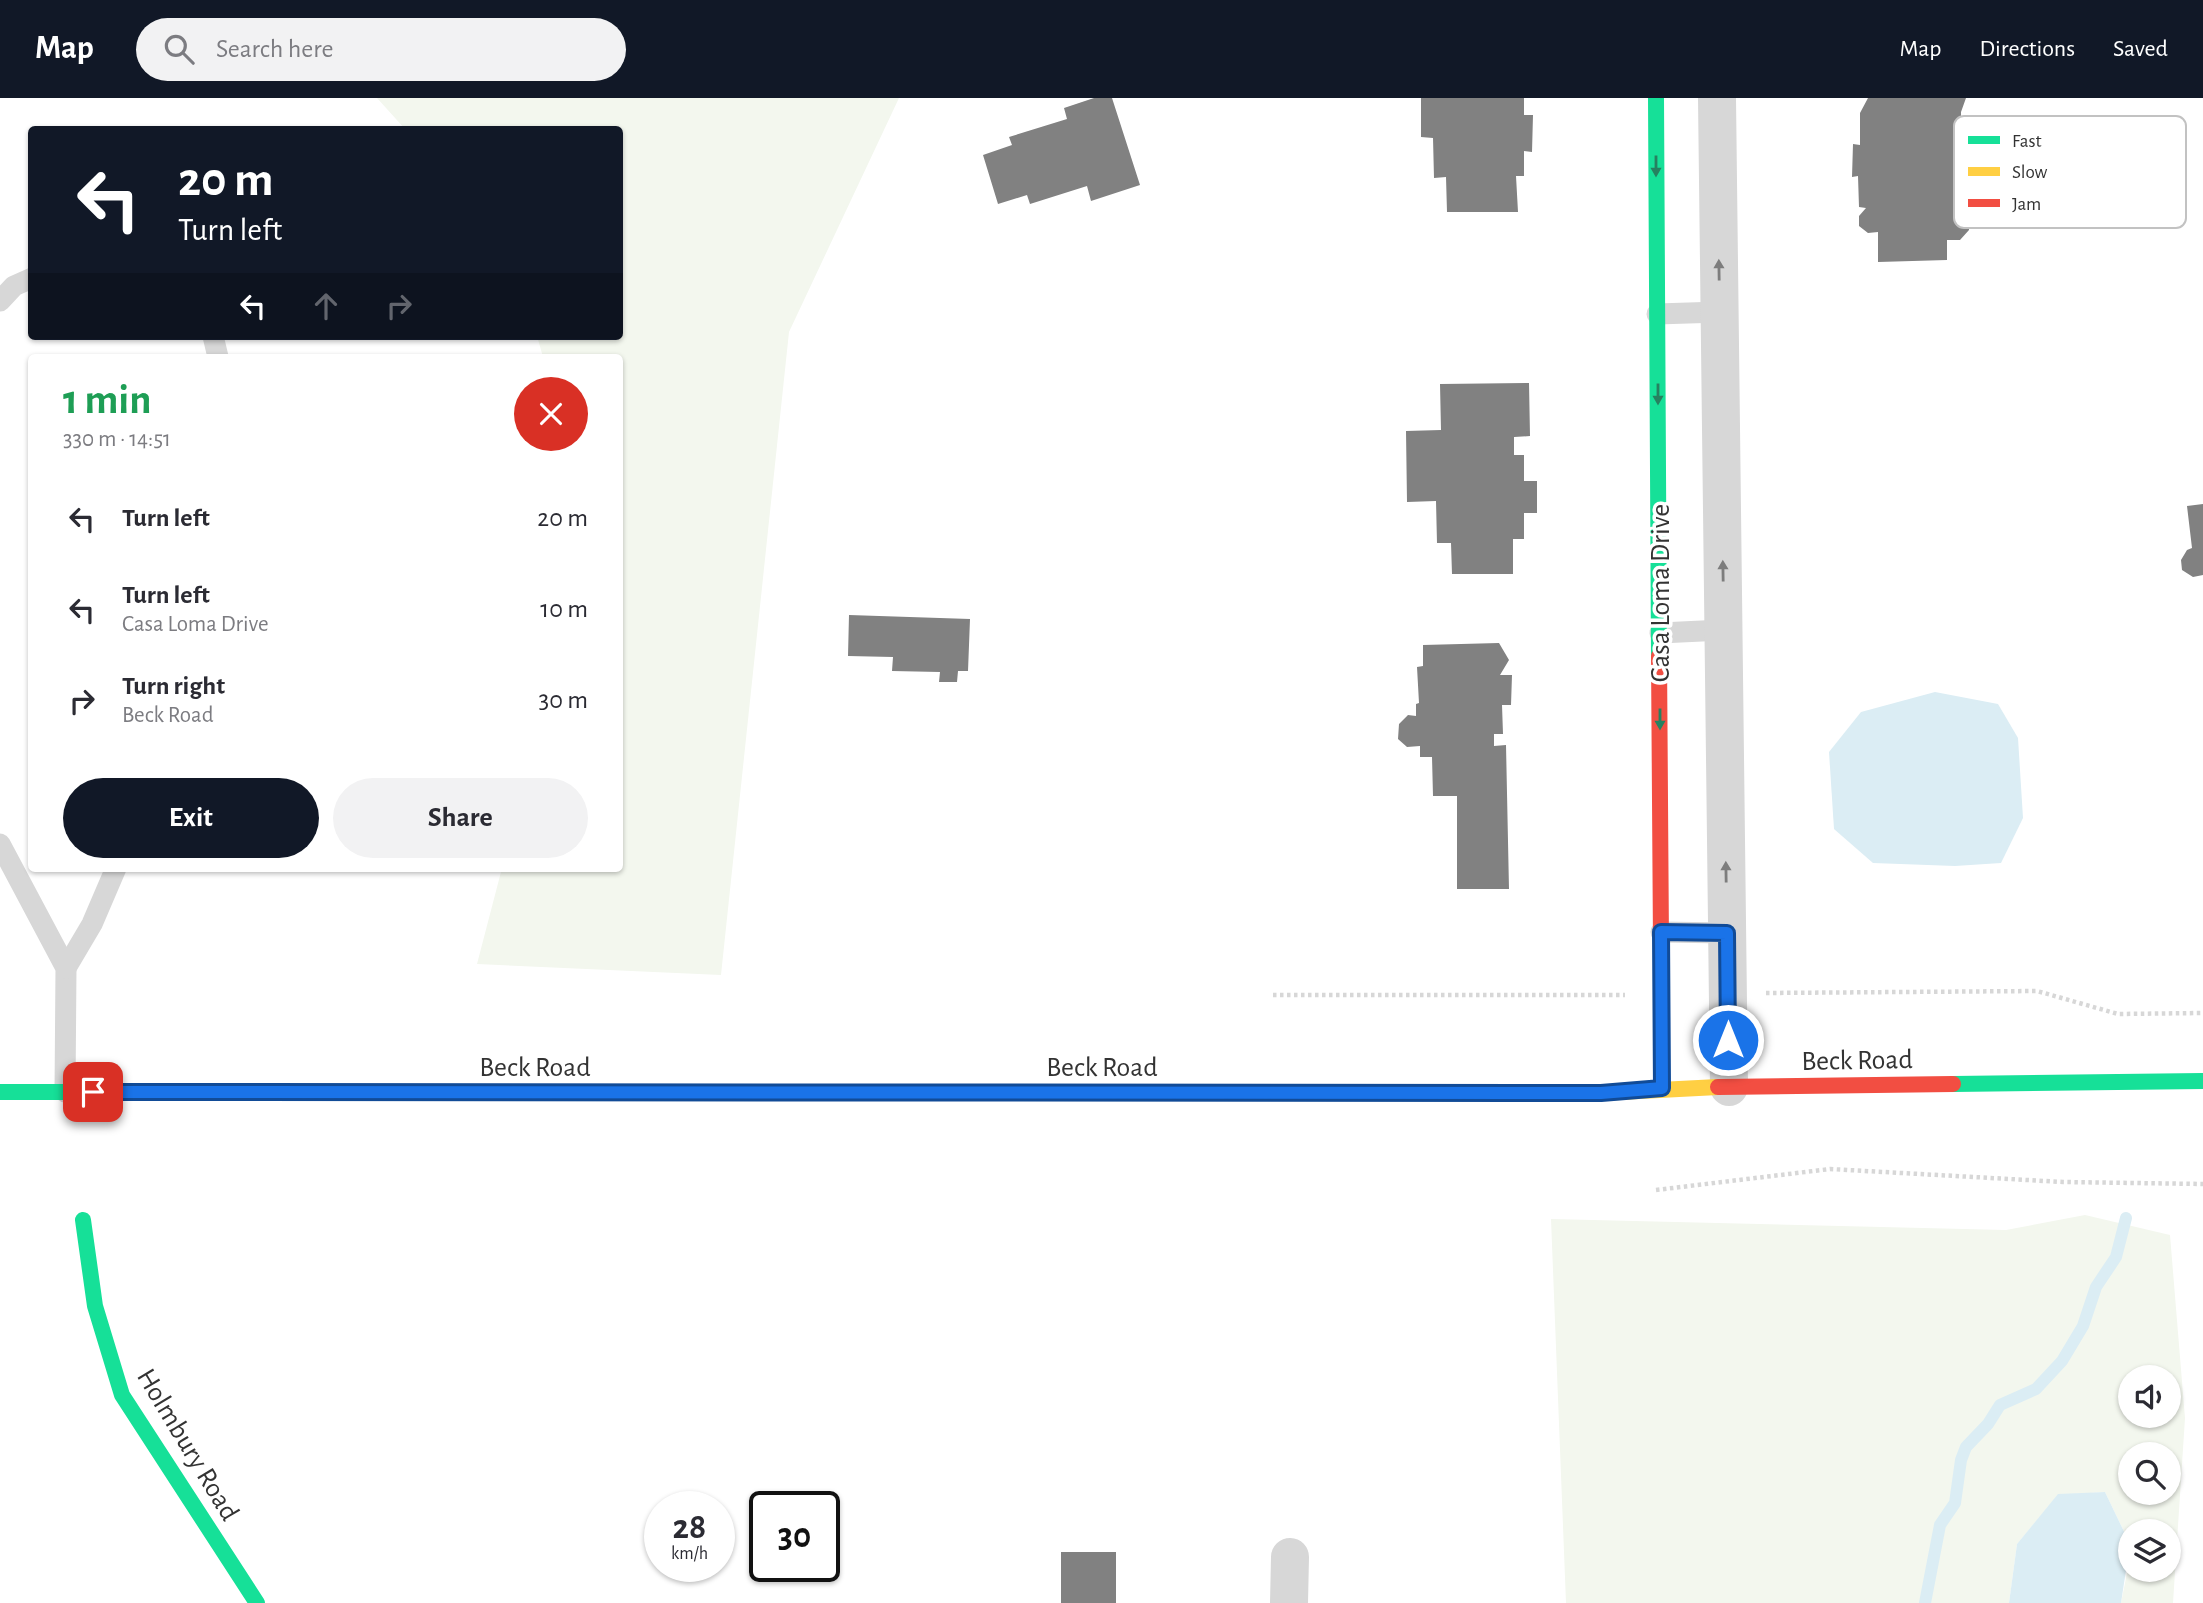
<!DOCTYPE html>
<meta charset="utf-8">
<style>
body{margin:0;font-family:"Alegreya Sans",sans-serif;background:#f2f2f3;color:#2b2b33;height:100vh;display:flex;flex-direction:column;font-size:26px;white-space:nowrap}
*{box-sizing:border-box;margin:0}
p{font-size:23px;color:#7c7c81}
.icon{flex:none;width:38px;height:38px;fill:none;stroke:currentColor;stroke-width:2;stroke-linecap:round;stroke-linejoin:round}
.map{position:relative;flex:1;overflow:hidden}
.panel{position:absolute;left:28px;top:256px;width:595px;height:518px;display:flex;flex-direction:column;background:#fff;border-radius:7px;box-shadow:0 2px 5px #0004}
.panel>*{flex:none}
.banner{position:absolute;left:28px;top:28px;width:595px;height:214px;border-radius:7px;box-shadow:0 2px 5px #0004;background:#111827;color:#fff;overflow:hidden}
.fabs{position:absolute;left:2118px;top:1267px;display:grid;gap:14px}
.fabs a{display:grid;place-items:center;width:63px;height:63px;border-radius:50%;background:#fff;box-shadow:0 2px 5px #0004;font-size:35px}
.speed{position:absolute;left:644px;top:1393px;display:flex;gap:14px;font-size:35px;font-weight:700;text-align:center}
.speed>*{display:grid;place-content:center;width:91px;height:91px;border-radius:50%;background:#fff;box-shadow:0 2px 5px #0004;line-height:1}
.speed small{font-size:18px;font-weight:400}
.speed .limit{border:4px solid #111;border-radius:10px;background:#fff;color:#111}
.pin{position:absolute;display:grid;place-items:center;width:60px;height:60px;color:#fff;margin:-30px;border-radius:14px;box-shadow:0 4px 10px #0006}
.me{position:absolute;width:77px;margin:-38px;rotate:0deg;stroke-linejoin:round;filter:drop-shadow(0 0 5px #0008)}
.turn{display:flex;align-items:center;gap:24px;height:147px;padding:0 35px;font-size:32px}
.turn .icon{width:91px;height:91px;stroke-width:2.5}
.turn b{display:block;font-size:49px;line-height:60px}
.lanes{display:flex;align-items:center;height:66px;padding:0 35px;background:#0003;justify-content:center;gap:35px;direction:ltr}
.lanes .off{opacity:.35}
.round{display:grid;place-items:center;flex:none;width:74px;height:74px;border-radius:37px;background:#f2f2f3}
.head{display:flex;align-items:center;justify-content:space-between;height:119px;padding:0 35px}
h1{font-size:42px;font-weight:700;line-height:52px;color:#1e9e55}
.primary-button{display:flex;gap:14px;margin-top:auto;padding:14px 35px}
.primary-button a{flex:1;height:80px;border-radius:42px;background:#111827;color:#fff;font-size:28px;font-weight:700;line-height:80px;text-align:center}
.primary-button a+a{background:#f2f2f3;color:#2b2b33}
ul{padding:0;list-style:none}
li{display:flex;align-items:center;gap:21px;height:91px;padding:0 35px}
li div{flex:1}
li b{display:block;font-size:26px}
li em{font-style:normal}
header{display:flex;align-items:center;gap:42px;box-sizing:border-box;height:98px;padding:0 35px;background:#111827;color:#fff}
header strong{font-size:33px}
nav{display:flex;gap:38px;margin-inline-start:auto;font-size:24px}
.search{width:490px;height:63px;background:#f2f2f3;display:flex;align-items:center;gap:18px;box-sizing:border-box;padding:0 24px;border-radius:38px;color:#7c7c81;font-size:26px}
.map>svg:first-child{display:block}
.green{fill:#f3f7ee;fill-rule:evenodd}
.water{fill:#dbedf4}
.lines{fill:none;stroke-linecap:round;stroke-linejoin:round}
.stream{stroke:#dbedf4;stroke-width:12}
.building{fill:#818181}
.path{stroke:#d7d7d7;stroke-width:4.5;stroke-dasharray:3.5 3.5;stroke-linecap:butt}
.lane{stroke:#d7d7d7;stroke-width:21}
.street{stroke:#d7d7d7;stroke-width:38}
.fast{stroke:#16e098;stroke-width:16}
.slow{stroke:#ffcf43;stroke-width:16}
.jam{stroke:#f24e42;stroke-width:16}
.oneway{fill:#268160}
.oneway2{fill:#7d7d7d}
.route-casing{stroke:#114b97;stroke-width:18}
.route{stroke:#1a73e8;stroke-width:12}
.labels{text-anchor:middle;stroke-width:7;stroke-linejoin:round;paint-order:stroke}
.street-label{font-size:28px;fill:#333;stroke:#fff}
.key{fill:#fff;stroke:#c2c2c2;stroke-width:2}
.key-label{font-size:19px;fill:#333}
</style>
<header>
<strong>Map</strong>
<div class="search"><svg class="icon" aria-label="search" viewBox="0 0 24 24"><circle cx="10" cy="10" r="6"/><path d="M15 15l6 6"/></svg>Search here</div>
<nav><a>Map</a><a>Directions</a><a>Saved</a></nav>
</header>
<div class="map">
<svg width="2203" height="1505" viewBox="0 0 2203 1505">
<rect width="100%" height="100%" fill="#fff"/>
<!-- green -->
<g class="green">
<path d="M377,0H899L789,234L721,877L477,866L502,770H620V259H543L537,238H620V32L405,31Z"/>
<path d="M2085,1117L2170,1137L2185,1320L2173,1505H2121L2130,1460V1472H2168V1433H2130V1446L2105,1394L2058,1397L2017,1446L2009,1505H1566L1551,1121L2006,1132ZM2130,1279H2168V1318H2130ZM2130,1356H2168V1395H2130Z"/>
</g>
<!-- water -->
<g class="water">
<path d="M1935,594L1998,606L2018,640L2023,720L2001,765L1955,768L1873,765L1834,731L1829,654L1861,614Z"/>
<path d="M2105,1394L2130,1446L2121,1505H2009L2017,1446L2058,1396Z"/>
</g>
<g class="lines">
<!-- stream -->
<path class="stream" d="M1925,1505L1940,1427L1955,1405L1961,1362L1966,1349L1988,1326L2000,1307L2036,1291L2062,1263L2083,1228L2096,1189L2116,1159L2126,1120"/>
</g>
<!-- building -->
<g class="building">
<path d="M1094,0H1112L1140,87L1091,103L1087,88L1030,106L1027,97L998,106L983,57L1012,47L1009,39L1067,21L1064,10Z"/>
<path d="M1421,0H1524V17H1533L1532,54L1524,53V78H1516L1518,114H1447L1446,79L1434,80L1433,40L1421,39Z"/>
<path d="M1868,0H1966L1961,14L1962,112L1963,115L1969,114V132L1960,142H1947V162L1878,164V134L1868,135L1859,128V118L1866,110L1859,109L1858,78L1852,79L1853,46L1860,47V15Z"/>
<path d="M1529,285L1530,338L1514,339V357H1524V383H1537V415H1524V441H1513V476H1452L1451,445H1437L1436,403L1407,404L1406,333L1441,332L1440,286Z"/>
<path d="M2203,406V477L2193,479L2182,472L2181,462L2187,452L2192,450L2187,408Z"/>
<path d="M849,517L970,521L968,573H958L957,584H939L940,574L892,573L893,559L848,558Z"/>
<path d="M1499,545L1509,562L1500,577H1512L1511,607H1502L1503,636H1494V648L1506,647L1509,791H1457V698H1433L1432,659H1420V648L1407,649L1398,641L1399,626L1408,617L1416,618V606L1419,605L1417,569L1423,568V547Z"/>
<rect x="1061" y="1454" width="55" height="51"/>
</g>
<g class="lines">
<!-- path -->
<g class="path">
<path d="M1766,895L2037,893L2118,916L2203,915"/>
<path d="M1273,897H1625"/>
<path d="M1656,1092L1830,1071L2063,1084L2203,1086"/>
</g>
<!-- lane -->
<g class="lane">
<path d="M0,203L14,188L32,180"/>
<path d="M1657,216L1720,214"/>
<path d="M213,238L218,259"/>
<path d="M1660,535L1723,532"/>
<path d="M0,746L66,870L65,994"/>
<path d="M1661,834L1727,835"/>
<path d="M66,870L92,826L116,770"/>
</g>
<!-- street -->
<g class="street">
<path d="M1717,0L1729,989"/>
<path d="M1289,1505L1290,1459"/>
</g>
<!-- fast -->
<g class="fast">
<path d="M1656,0L1659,558"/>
<path d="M1953,986L2203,983"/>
<path d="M0,994H396"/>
<path d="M658,994L1352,995"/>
<path d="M83,1122L95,1208L122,1297L257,1505"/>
</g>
<!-- slow -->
<g class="slow">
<path d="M396,994H658"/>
<path d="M1352,995H1601L1718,989"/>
</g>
<!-- jam -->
<g class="jam">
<path d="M1659,558L1662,990"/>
<path d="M1718,989L1953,986"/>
</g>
</g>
<!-- one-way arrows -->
<defs><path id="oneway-solid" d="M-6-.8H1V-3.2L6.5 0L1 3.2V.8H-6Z" transform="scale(1.75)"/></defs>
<g class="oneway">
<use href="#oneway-solid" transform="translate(1656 68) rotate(90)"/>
<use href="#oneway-solid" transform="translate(1658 296) rotate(90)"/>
<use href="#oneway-solid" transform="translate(1660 621) rotate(90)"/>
</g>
<g class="oneway2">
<use href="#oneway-solid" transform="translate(1719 172) rotate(-91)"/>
<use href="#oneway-solid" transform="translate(1723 473) rotate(-91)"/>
<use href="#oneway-solid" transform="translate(1726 774) rotate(-91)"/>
</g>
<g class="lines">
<defs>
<path id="route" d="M93,994L1601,995L1662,990L1661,834L1727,835L1728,942"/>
</defs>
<!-- route casing -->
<use href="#route" class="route-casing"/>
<!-- route -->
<use href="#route" class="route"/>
</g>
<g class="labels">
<!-- street labels -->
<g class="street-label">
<text transform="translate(1659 495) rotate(-90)" y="10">Casa Loma Drive</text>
<text transform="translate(1857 961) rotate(-1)" y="10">Beck Road</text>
<text x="535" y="978">Beck Road</text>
<text x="1102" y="978">Beck Road</text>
<text transform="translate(189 1346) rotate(59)" y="10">Holmbury Road</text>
</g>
</g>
<!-- legend -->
<rect x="1954" y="18" width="232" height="112" rx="10" class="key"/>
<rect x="1968" y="38" width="32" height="8" fill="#16e098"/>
<rect x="1968" y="69" width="32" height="9" fill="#ffcf43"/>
<rect x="1968" y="101" width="32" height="8" fill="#f24e42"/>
<g class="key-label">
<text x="2012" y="49">Fast</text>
<text x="2012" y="80">Slow</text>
<text x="2012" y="112">Jam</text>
</g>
</svg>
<div class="fabs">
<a><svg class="icon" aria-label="sound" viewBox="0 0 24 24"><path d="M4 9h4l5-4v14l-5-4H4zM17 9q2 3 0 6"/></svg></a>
<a><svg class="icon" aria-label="search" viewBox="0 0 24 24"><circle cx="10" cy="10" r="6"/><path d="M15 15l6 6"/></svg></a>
<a><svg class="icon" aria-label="layers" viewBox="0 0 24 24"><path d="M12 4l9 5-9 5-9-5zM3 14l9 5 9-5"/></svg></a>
</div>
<div class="speed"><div>28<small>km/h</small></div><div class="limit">30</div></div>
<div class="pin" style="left:93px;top:994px;background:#d93025"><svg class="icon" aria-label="arrive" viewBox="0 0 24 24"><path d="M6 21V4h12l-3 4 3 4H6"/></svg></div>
<svg class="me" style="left:1728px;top:942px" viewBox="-20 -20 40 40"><circle r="17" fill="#1a73e8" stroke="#fff" stroke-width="3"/><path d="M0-11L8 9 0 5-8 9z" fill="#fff"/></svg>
<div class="banner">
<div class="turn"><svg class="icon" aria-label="left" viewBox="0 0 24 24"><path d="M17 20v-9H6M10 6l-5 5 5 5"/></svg><div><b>20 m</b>Turn left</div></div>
<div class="lanes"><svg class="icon" aria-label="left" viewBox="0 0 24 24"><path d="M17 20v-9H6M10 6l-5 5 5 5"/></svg><svg class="icon off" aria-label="ahead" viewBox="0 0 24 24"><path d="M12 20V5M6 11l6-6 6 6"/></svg><svg class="icon off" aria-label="right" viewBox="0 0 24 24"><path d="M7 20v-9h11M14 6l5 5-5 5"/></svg></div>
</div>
<section class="panel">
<div class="head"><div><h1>1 min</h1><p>330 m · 14:51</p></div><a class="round" style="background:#d93025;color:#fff"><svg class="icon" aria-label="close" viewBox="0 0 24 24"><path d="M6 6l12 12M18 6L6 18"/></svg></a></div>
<ul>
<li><svg class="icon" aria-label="left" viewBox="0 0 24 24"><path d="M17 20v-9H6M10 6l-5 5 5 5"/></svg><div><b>Turn left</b></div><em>20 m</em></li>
<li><svg class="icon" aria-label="left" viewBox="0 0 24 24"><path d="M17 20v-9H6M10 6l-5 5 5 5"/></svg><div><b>Turn left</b><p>Casa Loma Drive</p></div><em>10 m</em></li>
<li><svg class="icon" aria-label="right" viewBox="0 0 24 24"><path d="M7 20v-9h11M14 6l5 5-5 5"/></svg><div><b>Turn right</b><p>Beck Road</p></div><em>30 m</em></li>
</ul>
<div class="primary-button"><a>Exit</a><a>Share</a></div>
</section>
</div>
